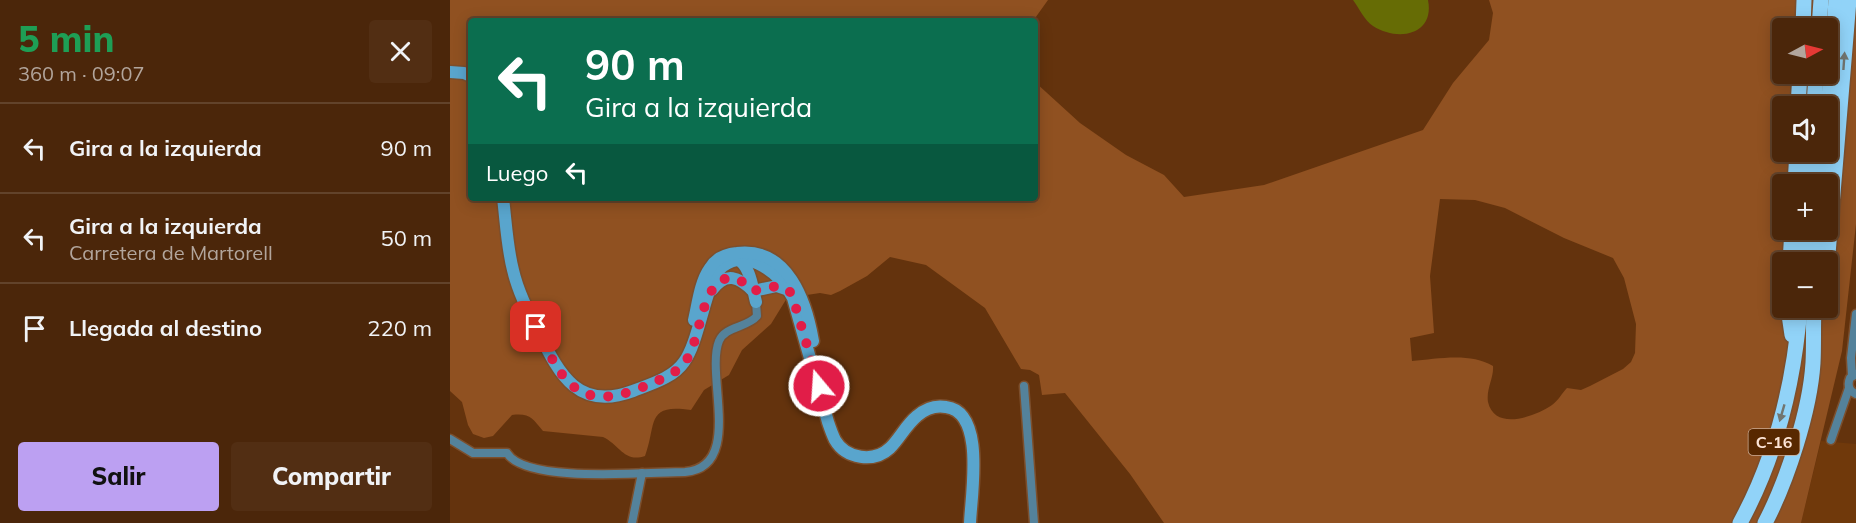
<!DOCTYPE html>
<html lang="es">
<meta charset="utf-8">
<style>
body{margin:0;font-family:Mulish,sans-serif;background:#522e13;color:#f1f3f6;height:100vh;display:flex;flex-direction:column;font-size:22px;white-space:nowrap}
*{box-sizing:border-box;margin:0}
p{font-size:20px;color:#b2a59c}
.icon{flex:none;width:33px;height:33px;fill:none;stroke:currentColor;stroke-width:2;stroke-linecap:round;stroke-linejoin:round}
.map{position:relative;flex:1;overflow:hidden}
.side{display:flex;flex-direction:column;background:#4b260a;width:450px}
.side>*{flex:none}
.banner{position:absolute;left:18px;top:18px;width:570px;height:183px;border-radius:6px;box-shadow:0 3px 15px #0003,0 0 0 2px #62432b;background:#0b6e4f;color:#fff;overflow:hidden}
.needle{width:39px;rotate:83deg}
.buttons{position:absolute;left:1322px;top:18px;display:grid;gap:12px}
.buttons a{display:grid;place-items:center;width:66px;height:66px;border-radius:6px;background:#4b260a;box-shadow:0 3px 15px #0003,0 0 0 2px #62432b;font-size:30px}
.pin{position:absolute;display:grid;place-items:center;width:51px;height:51px;color:#fff;margin:-26px;border-radius:12px;box-shadow:0 3px 9px #0006}
.me{position:absolute;width:66px;margin:-33px;rotate:342deg;stroke-linejoin:round;filter:drop-shadow(0 0 4px #0008)}
.turn{display:flex;align-items:center;gap:21px;height:126px;padding:0 18px;font-size:27px}
.turn .icon{width:78px;height:78px;stroke-width:2.5}
.turn b{display:block;font-size:42px;line-height:51px}
.then{display:flex;align-items:center;height:57px;padding:0 18px;background:#0003;gap:12px;font-size:22px}
.round{display:grid;place-items:center;flex:none;width:63px;height:63px;border-radius:6px;background:#522e13}
.summary{display:flex;align-items:center;justify-content:space-between;height:102px;padding:0 18px}
h1{font-size:36px;font-weight:800;line-height:45px;color:#1e9e55}
.action{display:flex;gap:12px;margin-top:auto;padding:12px 18px}
.action a{flex:1;height:69px;border-radius:6px;background:#bca0f2;color:#111;font-size:24px;font-weight:800;line-height:69px;text-align:center}
.action a+a{background:#522e13;color:#f1f3f6}
ul{padding:0;list-style:none}
li{display:flex;align-items:center;gap:18px;height:90px;padding:0 18px;border-top:2px solid #62432b}
li div{flex:1}
li b{display:block;font-size:22px}
li em{font-style:normal}
main{display:flex;flex:1;min-height:0}
.map>svg:first-child{display:block}
.built{fill:#70390b}
.green{fill:#905121;fill-rule:evenodd}
.water{fill:#666c05}
.lines{fill:none;stroke-linecap:round;stroke-linejoin:round}
.minor-casing{stroke:#7c4f2d;stroke-width:11}
.secondary-casing{stroke:#7c4f2d;stroke-width:15}
.motorway-casing{stroke:#7c4f2d;stroke-width:18}
.minor{stroke:#54829b;stroke-width:8}
.secondary{stroke:#59a5cd;stroke-width:12}
.motorway{stroke:#91d3f8;stroke-width:15}
.oneway{fill:#727570}
.route{stroke:#e11d48;stroke-width:10;stroke-dasharray:0 18}
.labels{text-anchor:middle;stroke-width:4.5;stroke-linejoin:round;paint-order:stroke}
.shield{fill:#582800;stroke:#ccac95;stroke-width:1.5}
.shield-label{font-size:16px;font-weight:bold;fill:#fde4d5}
</style>
<main>
<section class="side">
<div class="summary"><div><h1>5 min</h1><p>360 m · 09:07</p></div><a class="round"><svg class="icon" aria-label="close" viewBox="0 0 24 24"><path d="M6 6l12 12M18 6L6 18"/></svg></a></div>
<ul>
<li><svg class="icon" aria-label="left" viewBox="0 0 24 24"><path d="M17 20v-9H6M10 6l-5 5 5 5"/></svg><div><b>Gira a la izquierda</b></div><em>90 m</em></li>
<li><svg class="icon" aria-label="left" viewBox="0 0 24 24"><path d="M17 20v-9H6M10 6l-5 5 5 5"/></svg><div><b>Gira a la izquierda</b><p>Carretera de Martorell</p></div><em>50 m</em></li>
<li><svg class="icon" aria-label="arrive" viewBox="0 0 24 24"><path d="M6 21V4h12l-3 4 3 4H6"/></svg><div><b>Llegada al destino</b></div><em>220 m</em></li>
</ul>
<div class="action"><a>Salir</a><a>Compartir</a></div>
</section>
<div class="map">
<svg width="1406" height="523" viewBox="0 0 1406 523">
<rect width="100%" height="100%" fill="#64330d"/>
<!-- built -->
<path class="built" d="M1371,441L1406,444V523H1351Z"/>
<!-- green -->
<path class="green" d="M0,0H598L583,21H21V198H585V82L630,123L676,155L714,175L734,197L814,185L973,130L1003,83L1039,40L1043,13L1039,0H1406V224L1392,351L1351,523H714L680,474L615,393L592,395L589,375L580,370L571,369L535,308L476,265L440,257L417,276L390,291L381,295L370,293L337,298L321,324L292,350L279,375L254,390L241,410C195,403 207,424 195,456C174,463 170,445 153,437L93,431C82,418 80,413 62,415L43,436L34,438L23,434L18,425L12,402L0,391ZM1332,28H1377V74H1332ZM1332,106H1377V152H1332ZM1332,184H1377V230H1332ZM990,199L1025,200L1055,208L1114,238L1163,258L1174,278L1186,324L1185,353L1181,362L1173,369L1140,386L1131,390L1117,388C1112,393 1108,401 1102,405C1086,416 1045,432 1038,402C1036,389 1044,378 1043,366C1020,352 987,359 962,361L960,338L984,333L980,276ZM1332,262H1377V308H1332Z"/>
<!-- water -->
<path class="water" d="M903,0H978C985,35 948,42 923,26C915,21 909,8 903,0Z"/>
<g class="lines">
<defs>
<g id="minor">
<path d="M1406,374L1400,378C1397,385 1399,391 1406,394"/>
<path d="M1402,376L1401,358L1406,314"/>
<path d="M574,386L584,523"/>
<path d="M0,439L23,453H57C76,484 199,472 235,472C294,467 255,375 269,341C275,326 297,328 307,316L306,302"/>
<path d="M1381,440L1399,388"/>
<path d="M182,523L192,473"/>
</g>
<g id="secondary">
<path d="M0,72L14,73L21,76"/>
<path d="M53,198C56,222 57,247 63,270C68,292 79,313 89,333C110,376 129,411 183,391C201,384 223,378 234,362C250,341 256,278 273,266C299,247 331,275 343,298L378,422C380,428 382,434 385,440C396,459 424,463 440,448C450,438 456,425 467,416C475,409 485,405 496,407C536,412 521,495 520,523"/>
<path d="M286,258C301,266 302,287 306,302"/>
<path d="M262,290C276,271 289,277 303,291"/>
<path d="M303,291L327,286L339,290"/>
<path d="M244,320C248,303 250,282 260,268C266,258 276,254 287,253C338,247 356,301 363,341"/>
</g>
<g id="motorway">
<path d="M1353,28L1354,0"/>
<path d="M1369,28L1371,0"/>
<path d="M1348,106L1350,74"/>
<path d="M1364,106L1366,74"/>
<path d="M1377,127L1386,0"/>
<path d="M1345,184L1347,152"/>
<path d="M1359,184L1361,152"/>
<path d="M1373,184L1375,152"/>
<path d="M1368,254L1370,230"/>
<path d="M1340,262L1342,230"/>
<path d="M1354,262L1356,230"/>
<path d="M1377,266L1399,0"/>
<path d="M1338,308L1342,335"/>
<path d="M1290,523C1326,457 1344,382 1350,308"/>
<path d="M1315,523C1337,481 1360,411 1363,363C1364,345 1363,326 1364,308"/>
</g>
</defs>
<!-- minor casing -->
<use href="#minor" class="minor-casing"/>
<!-- secondary casing -->
<use href="#secondary" class="secondary-casing"/>
<!-- motorway casing -->
<use href="#motorway" class="motorway-casing"/>
<!-- minor -->
<use href="#minor" class="minor"/>
<!-- secondary -->
<use href="#secondary" class="secondary"/>
<!-- motorway -->
<use href="#motorway" class="motorway"/>
</g>
<!-- one-way arrows -->
<defs><path id="oneway-solid" d="M-6-.8H1V-3.2L6.5 0L1 3.2V.8H-6Z" transform="scale(1.5)"/></defs>
<g class="oneway">
<use href="#oneway-solid" transform="translate(1394 61) rotate(-86)"/>
<use href="#oneway-solid" transform="translate(1332 413) rotate(106)"/>
</g>
<g class="lines">
<!-- route -->
<path class="route" d="M86,327C112,381 127,414 193,387C208,380 226,375 236,361C251,336 249,301 270,280C285,276 293,280 303,291L327,286L339,290L343,298L369,386"/>
</g>
<g class="labels">
<!-- shield labels -->
<rect class="shield" x="1298.5" y="429" width="51" height="26" rx="4.5"/>
<g class="shield-label">
<text x="1324" y="448">C-16</text>
</g>
</g>
</svg>
<div class="buttons">
<a><svg class="needle" viewBox="-14 -14 28 28"><path d="M0-13l5 13h-10z" fill="#e53935"/><path d="M0 13l5-13h-10z" fill="#b2a59c"/></svg></a>
<a><svg class="icon" aria-label="sound" viewBox="0 0 24 24"><path d="M4 9h4l5-4v14l-5-4H4zM17 9q2 3 0 6"/></svg></a>
<a>+</a>
<a>−</a>
</div>
<div class="pin" style="left:86px;top:327px;background:#d93025"><svg class="icon" aria-label="arrive" viewBox="0 0 24 24"><path d="M6 21V4h12l-3 4 3 4H6"/></svg></div>
<svg class="me" style="left:369px;top:386px" viewBox="-20 -20 40 40"><circle r="17" fill="#e11d48" stroke="#fff" stroke-width="3"/><path d="M0-11L8 9 0 5-8 9z" fill="#fff"/></svg>
<div class="banner">
<div class="turn"><svg class="icon" aria-label="left" viewBox="0 0 24 24"><path d="M17 20v-9H6M10 6l-5 5 5 5"/></svg><div><b>90 m</b>Gira a la izquierda</div></div>
<div class="then">Luego<svg class="icon" aria-label="left" viewBox="0 0 24 24"><path d="M17 20v-9H6M10 6l-5 5 5 5"/></svg></div>
</div>
</div>
</main>
